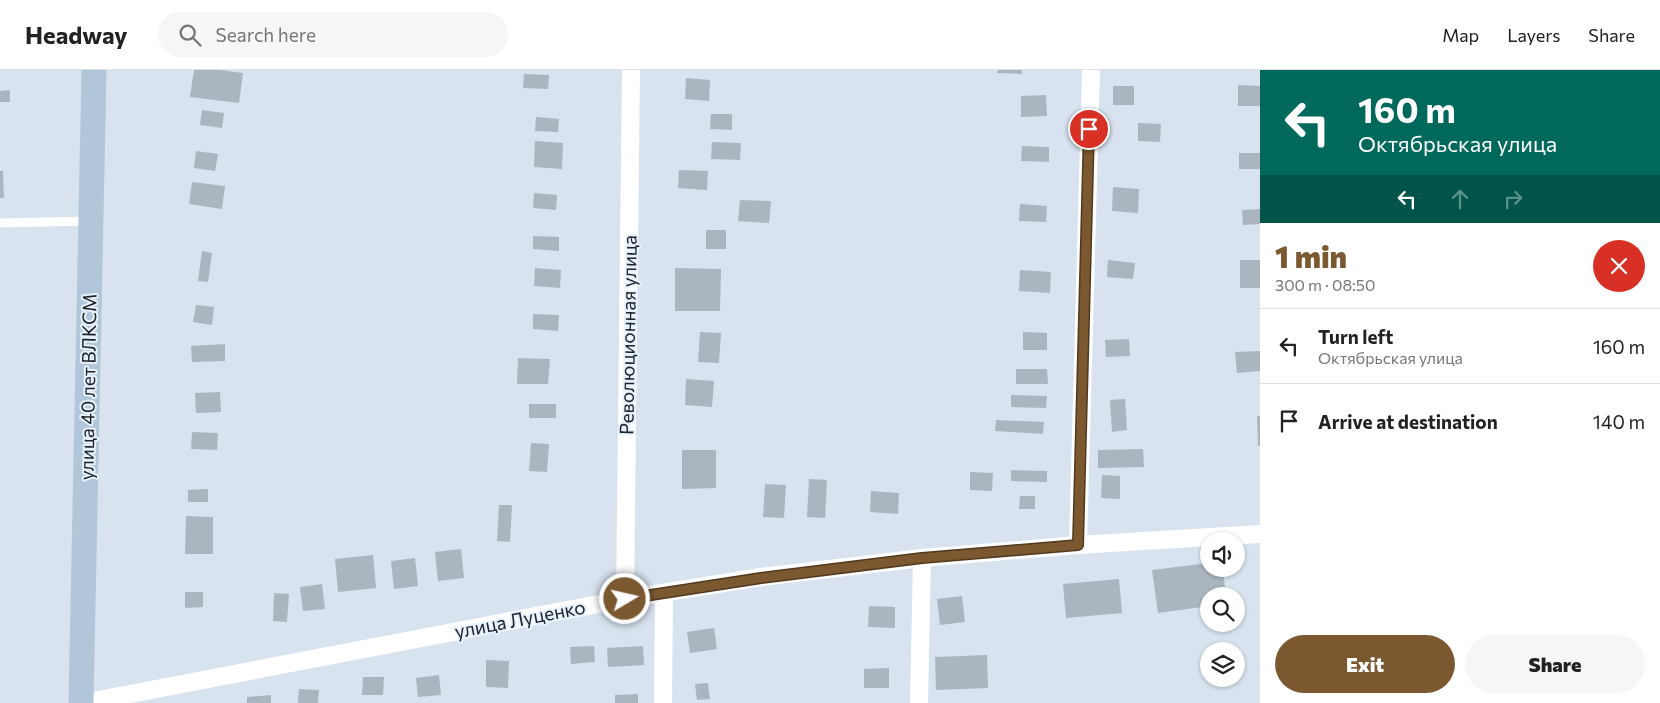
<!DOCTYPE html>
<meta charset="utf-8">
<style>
body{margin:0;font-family:Commissioner,sans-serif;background:#f6f6f6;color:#222;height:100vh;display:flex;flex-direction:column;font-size:19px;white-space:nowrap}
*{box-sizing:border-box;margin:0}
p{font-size:16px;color:#767676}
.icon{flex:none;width:28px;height:28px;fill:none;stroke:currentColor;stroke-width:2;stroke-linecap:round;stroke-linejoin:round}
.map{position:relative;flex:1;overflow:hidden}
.sheet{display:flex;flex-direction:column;background:#fff;width:400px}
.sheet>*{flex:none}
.top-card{background:#00695c;color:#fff;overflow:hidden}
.controls{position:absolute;left:1200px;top:462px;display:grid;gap:10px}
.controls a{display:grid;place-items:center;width:45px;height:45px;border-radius:50%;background:#fff;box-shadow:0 1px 4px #0004;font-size:25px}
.pin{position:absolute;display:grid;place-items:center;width:42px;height:42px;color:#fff;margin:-21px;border:2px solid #fff;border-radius:50%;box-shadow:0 1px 5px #0007}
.me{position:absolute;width:55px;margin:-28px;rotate:81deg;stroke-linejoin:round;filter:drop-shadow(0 0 4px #0008)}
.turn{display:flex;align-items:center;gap:18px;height:105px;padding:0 15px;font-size:22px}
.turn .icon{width:65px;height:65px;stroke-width:2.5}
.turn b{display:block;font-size:35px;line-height:42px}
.lanes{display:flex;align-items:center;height:48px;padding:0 15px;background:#0003;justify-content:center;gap:25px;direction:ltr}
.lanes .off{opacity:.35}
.round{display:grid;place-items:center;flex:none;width:52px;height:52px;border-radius:26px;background:#f6f6f6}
.overview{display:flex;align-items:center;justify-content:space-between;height:85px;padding:0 15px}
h1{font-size:30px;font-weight:800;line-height:38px;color:#7b5830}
.button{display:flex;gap:10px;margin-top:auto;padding:10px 15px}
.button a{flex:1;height:58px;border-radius:30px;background:#7b5830;color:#fff;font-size:20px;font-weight:800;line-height:58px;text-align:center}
.button a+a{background:#f6f6f6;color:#222}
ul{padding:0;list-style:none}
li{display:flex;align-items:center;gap:15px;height:75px;padding:0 15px;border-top:1px solid #e0e0e0}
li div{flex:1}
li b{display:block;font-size:19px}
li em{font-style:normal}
header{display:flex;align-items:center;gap:30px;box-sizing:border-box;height:70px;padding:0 25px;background:#fff;border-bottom:1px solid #e0e0e0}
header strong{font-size:24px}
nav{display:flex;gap:28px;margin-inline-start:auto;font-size:18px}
.search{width:350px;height:45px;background:#f6f6f6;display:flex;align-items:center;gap:12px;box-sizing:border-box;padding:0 18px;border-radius:28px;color:#767676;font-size:19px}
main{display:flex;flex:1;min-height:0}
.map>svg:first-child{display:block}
.building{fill:#aab5c0}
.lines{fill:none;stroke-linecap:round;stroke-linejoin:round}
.lane{stroke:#fff;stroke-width:9}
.street{stroke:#fff;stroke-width:18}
.secondary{stroke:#b1c6d8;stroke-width:25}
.route-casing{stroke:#50391f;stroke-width:12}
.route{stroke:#7b5830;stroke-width:9}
.labels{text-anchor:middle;stroke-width:4;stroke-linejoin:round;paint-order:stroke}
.street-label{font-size:19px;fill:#202428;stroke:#e5f1fc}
</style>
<header>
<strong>Headway</strong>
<div class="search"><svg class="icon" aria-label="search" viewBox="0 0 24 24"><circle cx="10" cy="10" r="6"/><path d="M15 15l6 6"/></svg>Search here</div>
<nav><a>Map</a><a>Layers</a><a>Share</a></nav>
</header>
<main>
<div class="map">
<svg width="1260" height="633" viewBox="0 0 1260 633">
<rect width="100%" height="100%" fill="#d8e3ef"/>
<!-- building -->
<g class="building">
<path d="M194,0H220L243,3L239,33L190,27Z"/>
<path d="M998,0H1022V4L997,3Z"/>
<path d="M524,4L549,5L548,19L523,18Z"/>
<path d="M686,8L710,10L709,31L685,29Z"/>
<path d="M1238,15L1260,16V36H1238Z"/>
<rect x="1113" y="16" width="21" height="19"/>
<path d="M10,20V32H0V21Z"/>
<path d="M1046,25L1047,46L1021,47V26Z"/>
<path d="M202,40L224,43L222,58L200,55Z"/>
<path d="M711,44H732V60L710,59Z"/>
<path d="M536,47L559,49L558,62L535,61Z"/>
<path d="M1138,53L1161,54L1160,72L1138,71Z"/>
<path d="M535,71L563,73L562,99L534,97Z"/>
<path d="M712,72L741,73L740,90L711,89Z"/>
<path d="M1022,76L1049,77V92L1021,91Z"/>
<path d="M196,81L218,84L215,101L194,98Z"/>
<rect x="1239" y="83" width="21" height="16"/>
<path d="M679,100L708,101L707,120L678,118Z"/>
<path d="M0,101H3L4,128H0Z"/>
<path d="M192,112L225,116L222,139L189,134Z"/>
<path d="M1113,117L1139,119L1138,143L1112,141Z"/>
<path d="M534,123L557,125L556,140L533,138Z"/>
<path d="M740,130L771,131L769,153L738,151Z"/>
<path d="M1020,134L1047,136L1046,152L1019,151Z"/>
<path d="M1260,139V154L1243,155L1242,140Z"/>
<rect x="706" y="160" width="20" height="19"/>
<path d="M533,166L559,167V181L533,179Z"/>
<path d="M202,181L212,183L208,212L198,211Z"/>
<path d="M1108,190L1135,193L1133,209L1107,207Z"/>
<rect x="1240" y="190" width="20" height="28"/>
<path d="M535,198L561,200L560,218L534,216Z"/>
<path d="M675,198L721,199L720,241H675Z"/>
<path d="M1020,200L1051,202L1050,223L1019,221Z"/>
<path d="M196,235L214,237L212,255L193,252Z"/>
<path d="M533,244L559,245L558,261L533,259Z"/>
<path d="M700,262L721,263L719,293L698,292Z"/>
<path d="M1023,262L1047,263V280H1023Z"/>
<path d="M1129,269L1130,286L1106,287L1105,270Z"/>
<path d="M225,274V291L192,292L191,276Z"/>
<path d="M1260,281V301L1237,303L1235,282Z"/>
<path d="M518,288L550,289L548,314H517Z"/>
<path d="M1016,299H1047L1048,314H1016Z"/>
<path d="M686,309L714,311L712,337L685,335Z"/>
<path d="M220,322L221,342L196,343L195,323Z"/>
<path d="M1011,325L1047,326L1046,338L1011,337Z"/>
<path d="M1125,329L1127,360L1112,362L1110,330Z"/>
<rect x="529" y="334" width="27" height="14"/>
<path d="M1257,346H1260V376H1258Z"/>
<path d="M996,350L1044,352L1043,364L995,361Z"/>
<path d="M192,362L218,363L217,380L191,379Z"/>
<path d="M531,373L549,374L547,402L529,401Z"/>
<path d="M1143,379L1144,397L1098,398V380Z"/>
<path d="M682,380H716V418L682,419Z"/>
<path d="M1011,400L1047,401V412L1011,411Z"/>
<path d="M970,402L993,403L992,421L970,420Z"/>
<path d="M1102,405L1120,406V429L1101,428Z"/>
<path d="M809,409L827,410L825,448L807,447Z"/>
<path d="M765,414L786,415L784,448L763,447Z"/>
<path d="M208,419V432H188V420Z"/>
<path d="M871,421L899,423L898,444L870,442Z"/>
<path d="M1020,426H1035V439H1019Z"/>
<path d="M499,435H512L510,472L497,471Z"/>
<path d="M186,446L213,447V484H185Z"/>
<path d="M461,479L464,508L438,511L435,482Z"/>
<path d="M373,485L376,518L338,522L335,489Z"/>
<path d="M415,488L418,516L394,519L391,491Z"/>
<path d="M1209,493V499H1223L1226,526H1209V536L1158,543L1152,500Z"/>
<path d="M1119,509L1122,543L1066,548L1063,514Z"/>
<path d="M322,514L325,539L303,541L300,517Z"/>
<path d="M185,522H203V537L185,538Z"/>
<path d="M274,523L289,524L287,552L273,551Z"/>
<path d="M962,526L965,552L940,555L937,529Z"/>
<path d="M869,536L895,537V558L868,557Z"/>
<path d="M714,558L717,579L690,583L687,562Z"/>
<path d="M594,576L595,592L571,594L570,577Z"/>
<path d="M643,576L644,595L608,597L607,578Z"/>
<path d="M987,585L988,618L936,620L935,587Z"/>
<path d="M486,590L509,591L508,618L486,617Z"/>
<path d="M889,598V618H864V599Z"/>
<path d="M439,605L441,625L418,627L416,608Z"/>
<path d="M363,607H384L383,625H362Z"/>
<path d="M708,613L710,629L697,630L695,614Z"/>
<path d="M299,619L319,620L318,633H298Z"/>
<path d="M638,624V633H615V625Z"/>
<path d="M271,625V633H247V627Z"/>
</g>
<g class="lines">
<!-- lane -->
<path class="lane" d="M0,153L90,151"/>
<!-- street -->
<g class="street">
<path d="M1078,475L1091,0"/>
<path d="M625,529L631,0"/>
<path d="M83,633L625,529L761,507L922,488L1078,475L1260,464"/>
<path d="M663,633L664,523"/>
<path d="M919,633L922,488"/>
</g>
<!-- secondary -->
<path class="secondary" d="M81,633L94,0"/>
</g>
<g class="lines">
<defs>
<path id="route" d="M625,529L761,508L922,488L1078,475L1089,59"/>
</defs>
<!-- route casing -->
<use href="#route" class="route-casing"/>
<!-- route -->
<use href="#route" class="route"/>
</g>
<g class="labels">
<!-- street labels -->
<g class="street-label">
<text transform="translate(628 265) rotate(-89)" y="7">Революционная улица</text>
<text transform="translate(88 317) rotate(-89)" y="7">улица 40 лет ВЛКСМ</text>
<text transform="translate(520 549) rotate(-11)" y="7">улица Луценко</text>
</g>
</g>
</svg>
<div class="controls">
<a><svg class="icon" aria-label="sound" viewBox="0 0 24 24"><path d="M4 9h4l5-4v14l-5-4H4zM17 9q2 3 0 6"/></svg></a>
<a><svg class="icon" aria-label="search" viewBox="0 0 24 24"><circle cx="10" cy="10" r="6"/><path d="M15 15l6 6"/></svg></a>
<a><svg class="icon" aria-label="layers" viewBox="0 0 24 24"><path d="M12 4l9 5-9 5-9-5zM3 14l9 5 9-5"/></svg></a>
</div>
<div class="pin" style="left:1089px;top:59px;background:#d93025"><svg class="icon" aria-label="arrive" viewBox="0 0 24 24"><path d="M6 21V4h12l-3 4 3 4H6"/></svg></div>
<svg class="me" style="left:625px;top:529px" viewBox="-20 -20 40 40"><circle r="17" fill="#7b5830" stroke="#fff" stroke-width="3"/><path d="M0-11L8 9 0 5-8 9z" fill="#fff"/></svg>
</div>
<section class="sheet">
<div class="top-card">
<div class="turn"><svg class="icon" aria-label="left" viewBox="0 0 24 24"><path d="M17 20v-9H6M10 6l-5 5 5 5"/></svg><div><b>160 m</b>Октябрьская улица</div></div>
<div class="lanes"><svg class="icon" aria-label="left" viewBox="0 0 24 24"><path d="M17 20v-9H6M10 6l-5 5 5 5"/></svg><svg class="icon off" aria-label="ahead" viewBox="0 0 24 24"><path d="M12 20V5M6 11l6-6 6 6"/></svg><svg class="icon off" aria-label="right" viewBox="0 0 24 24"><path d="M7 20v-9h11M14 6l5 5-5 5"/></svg></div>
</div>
<div class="overview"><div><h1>1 min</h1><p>300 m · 08:50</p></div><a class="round" style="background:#d93025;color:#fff"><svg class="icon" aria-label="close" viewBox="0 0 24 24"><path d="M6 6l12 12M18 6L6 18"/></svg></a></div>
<ul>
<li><svg class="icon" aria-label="left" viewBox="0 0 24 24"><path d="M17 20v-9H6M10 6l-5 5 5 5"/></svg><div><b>Turn left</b><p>Октябрьская улица</p></div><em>160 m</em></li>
<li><svg class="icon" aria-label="arrive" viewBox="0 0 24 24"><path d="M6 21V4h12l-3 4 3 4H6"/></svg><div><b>Arrive at destination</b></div><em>140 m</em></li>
</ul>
<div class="button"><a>Exit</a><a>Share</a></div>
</section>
</main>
